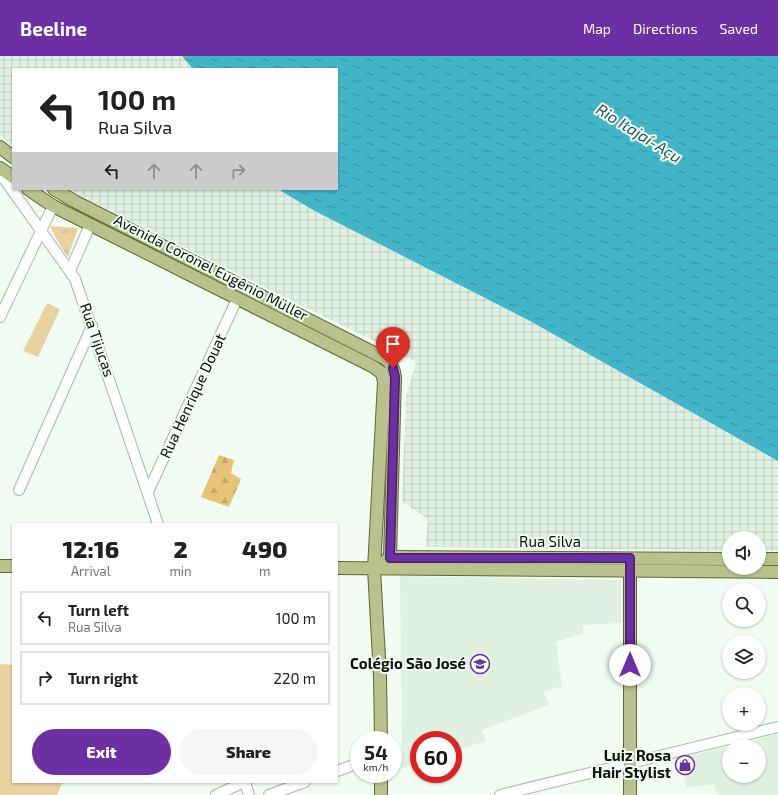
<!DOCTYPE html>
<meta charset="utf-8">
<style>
body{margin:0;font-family:"Exo 2",sans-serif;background:#f6f6f6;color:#202124;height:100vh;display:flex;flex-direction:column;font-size:15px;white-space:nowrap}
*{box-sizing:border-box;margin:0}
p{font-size:13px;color:#757577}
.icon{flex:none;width:22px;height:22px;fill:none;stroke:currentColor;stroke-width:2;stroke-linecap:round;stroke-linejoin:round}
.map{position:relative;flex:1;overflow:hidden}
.side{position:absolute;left:12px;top:467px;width:326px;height:260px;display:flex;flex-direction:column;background:#fff;border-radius:0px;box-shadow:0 1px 3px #0004}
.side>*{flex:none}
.banner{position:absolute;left:12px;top:12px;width:326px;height:122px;border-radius:0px;box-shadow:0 1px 3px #0004;background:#fff;color:#202124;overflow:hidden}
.tools{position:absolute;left:722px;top:475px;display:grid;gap:8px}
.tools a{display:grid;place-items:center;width:44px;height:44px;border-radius:50%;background:#fff;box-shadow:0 1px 3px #0004;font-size:20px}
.speed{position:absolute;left:350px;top:675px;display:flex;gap:8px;font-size:20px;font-weight:700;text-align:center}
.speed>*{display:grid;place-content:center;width:52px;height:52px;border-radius:50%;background:#fff;box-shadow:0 1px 3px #0004;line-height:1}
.speed small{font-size:10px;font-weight:400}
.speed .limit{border:6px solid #d22;background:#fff;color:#111}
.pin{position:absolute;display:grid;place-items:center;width:34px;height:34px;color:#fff;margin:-41px -17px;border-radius:50% 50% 50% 0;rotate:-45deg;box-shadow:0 0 4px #0007}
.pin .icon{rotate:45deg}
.me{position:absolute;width:44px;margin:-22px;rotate:0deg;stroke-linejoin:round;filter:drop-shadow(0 0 3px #0008)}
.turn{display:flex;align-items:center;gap:14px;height:84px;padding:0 20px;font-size:18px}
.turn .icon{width:52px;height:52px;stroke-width:2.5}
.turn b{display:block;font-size:28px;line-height:34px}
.lanes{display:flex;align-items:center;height:38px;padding:0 20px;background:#0003;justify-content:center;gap:20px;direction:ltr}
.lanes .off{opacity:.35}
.eta{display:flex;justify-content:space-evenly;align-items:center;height:68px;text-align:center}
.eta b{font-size:24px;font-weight:800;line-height:28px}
.action{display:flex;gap:8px;margin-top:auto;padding:8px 20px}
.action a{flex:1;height:46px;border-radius:24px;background:#6d2fa4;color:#fff;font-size:16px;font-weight:800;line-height:46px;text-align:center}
.action a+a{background:#f6f6f6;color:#202124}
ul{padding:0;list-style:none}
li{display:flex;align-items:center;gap:12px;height:54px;margin:0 8px 6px;padding:0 12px;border:2px solid #e0e0e0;border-radius:0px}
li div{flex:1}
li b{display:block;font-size:15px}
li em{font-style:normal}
header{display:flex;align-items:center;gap:24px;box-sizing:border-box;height:56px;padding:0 20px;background:#6d2fa4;color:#fff}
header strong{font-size:19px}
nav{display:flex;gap:22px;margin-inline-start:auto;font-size:14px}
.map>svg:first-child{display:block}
.built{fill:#e0f1e2}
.industrial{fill:url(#industrial-grid)}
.green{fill:#ead2a0}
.forest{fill:url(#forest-firs)}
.park{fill:url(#park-tufts)}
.water{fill:url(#water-ripples)}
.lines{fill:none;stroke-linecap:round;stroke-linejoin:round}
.minor-casing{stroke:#abb6ac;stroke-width:12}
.major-casing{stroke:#5f682e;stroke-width:14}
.minor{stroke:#fff;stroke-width:10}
.major{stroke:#b9c18c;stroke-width:12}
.route-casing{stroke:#471f6b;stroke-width:10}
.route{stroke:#6d2fa4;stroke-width:7}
.labels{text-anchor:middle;stroke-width:4;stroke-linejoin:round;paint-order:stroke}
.street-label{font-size:15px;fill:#0e120e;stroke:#f1fdf2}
.poi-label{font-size:15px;font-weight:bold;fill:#0e120e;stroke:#f1fdf2;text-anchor:end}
.water-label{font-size:16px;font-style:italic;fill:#26565e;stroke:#f1fdf2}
</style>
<header>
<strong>Beeline</strong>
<nav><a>Map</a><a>Directions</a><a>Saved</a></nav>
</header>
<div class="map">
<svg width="778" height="739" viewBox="0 0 778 739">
<defs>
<pattern id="industrial-grid" width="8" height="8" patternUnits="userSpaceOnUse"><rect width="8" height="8" fill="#e0f1e2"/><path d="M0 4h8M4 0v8" fill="none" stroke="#bfcec1"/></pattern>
<pattern id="forest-firs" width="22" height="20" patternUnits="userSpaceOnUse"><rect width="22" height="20" fill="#e6c376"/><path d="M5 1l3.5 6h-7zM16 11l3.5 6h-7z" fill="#c4a665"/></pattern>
<pattern id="park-tufts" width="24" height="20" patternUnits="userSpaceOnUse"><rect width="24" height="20" fill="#ead2a0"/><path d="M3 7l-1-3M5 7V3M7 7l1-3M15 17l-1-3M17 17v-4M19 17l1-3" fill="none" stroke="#c8b389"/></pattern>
<pattern id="water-ripples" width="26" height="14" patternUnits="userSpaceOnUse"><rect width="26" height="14" fill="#43b5c8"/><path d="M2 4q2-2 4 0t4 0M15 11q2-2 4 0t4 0" fill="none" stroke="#3692a1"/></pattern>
</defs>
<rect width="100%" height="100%" fill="#f1fdf2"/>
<!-- built -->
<g class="built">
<path d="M400,520L621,524V567L583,569V577L556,586L562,630L544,636L549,649L482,674L486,685L453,695V684H419V706L402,712Z"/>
<path d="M778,678V739H717L714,728L686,732L681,702L729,690V720H759V690H730Z"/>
</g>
<!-- industrial -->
<g class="industrial">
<path d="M0,0H182L193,13H13V90L0,79Z"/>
<path d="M67,133H282L281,135L313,154L530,265L778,405V495H759V482H729V495L425,491L428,463L402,446L406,341L416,306Z"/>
</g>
<!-- green -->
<g class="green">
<path d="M47,247L60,253L38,301L23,295Z"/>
<path d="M0,608L13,609V726H63L57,739H0Z"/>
</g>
<!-- forest -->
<path class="forest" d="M219,399L234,404L231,417L241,423L229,451L201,441Z"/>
<!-- park -->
<path class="park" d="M51,170L78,172L68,201L66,199L51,173Z"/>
<!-- water -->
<path class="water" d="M182,0H778V405L530,265L313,154L281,135L282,133H337V13H193Z"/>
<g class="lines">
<defs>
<g id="minor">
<path d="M0,117L75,223L158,468"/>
<path d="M70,215L90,169"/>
<path d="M0,261L53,150"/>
<path d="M19,434L92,270"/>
<path d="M148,436L237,243"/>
<path d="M337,715L359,707"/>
<path d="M245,726L249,739"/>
<path d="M216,739L244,726"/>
<path d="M269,739L305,726"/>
<path d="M500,739L778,671"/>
</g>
<g id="major">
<path d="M0,91L13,101"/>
<path d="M0,112L13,121"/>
<path d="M28,133L53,150L372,310L382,317L384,326L374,513L380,620L381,684"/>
<path d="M54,133L74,145L386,303C392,309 394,313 395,321L390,501"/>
<path d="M759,503H778"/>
<path d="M384,506L390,501L729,503"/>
<path d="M630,507V739"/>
<path d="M0,510H13"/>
<path d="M337,512L778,516"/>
<path d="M381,739V718"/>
</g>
</defs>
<!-- minor casing -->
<use href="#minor" class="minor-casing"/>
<!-- major casing -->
<use href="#major" class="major-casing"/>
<!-- minor -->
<use href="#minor" class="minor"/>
<!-- major -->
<use href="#major" class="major"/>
</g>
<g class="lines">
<defs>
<path id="route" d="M393,312L395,321L390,502H630V609"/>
</defs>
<!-- route casing -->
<use href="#route" class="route-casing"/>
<!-- route -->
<use href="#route" class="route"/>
</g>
<!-- icons -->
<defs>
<symbol id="school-ring" viewBox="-11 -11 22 22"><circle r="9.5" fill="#f1fdf2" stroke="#6d2fa4" stroke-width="1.5"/><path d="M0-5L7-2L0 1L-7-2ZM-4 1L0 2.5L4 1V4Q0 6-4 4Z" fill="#6d2fa4"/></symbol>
<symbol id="shop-ring" viewBox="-11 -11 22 22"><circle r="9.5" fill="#f1fdf2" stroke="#6d2fa4" stroke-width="1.5"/><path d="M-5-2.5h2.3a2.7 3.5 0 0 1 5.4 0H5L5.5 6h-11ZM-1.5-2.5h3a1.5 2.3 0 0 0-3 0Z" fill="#6d2fa4"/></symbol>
</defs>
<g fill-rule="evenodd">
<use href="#school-ring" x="469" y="597" width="22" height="22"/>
<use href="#shop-ring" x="674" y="698" width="22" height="22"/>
</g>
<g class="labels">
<!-- street labels -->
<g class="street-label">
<text transform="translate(211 212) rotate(27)" y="5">Avenida Coronel Eugênio Müller</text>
<text transform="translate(97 284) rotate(71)" y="5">Rua Tijucas</text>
<text transform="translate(193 340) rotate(-65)" y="5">Rua Henrique Douat</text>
<text x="550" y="491">Rua Silva</text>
</g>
<!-- poi labels -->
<g class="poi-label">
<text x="466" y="613">Colégio São José</text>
<text x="671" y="705">Luiz Rosa<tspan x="671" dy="17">Hair Stylist</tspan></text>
</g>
<!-- water labels -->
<g class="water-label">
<text transform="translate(639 77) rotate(32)" y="6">Rio Itajaí-Açu</text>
</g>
</g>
</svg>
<div class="tools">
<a><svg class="icon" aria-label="sound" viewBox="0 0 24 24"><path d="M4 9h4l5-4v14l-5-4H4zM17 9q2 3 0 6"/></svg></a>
<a><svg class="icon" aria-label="search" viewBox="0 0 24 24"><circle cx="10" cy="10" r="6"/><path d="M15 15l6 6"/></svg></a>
<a><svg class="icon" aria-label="layers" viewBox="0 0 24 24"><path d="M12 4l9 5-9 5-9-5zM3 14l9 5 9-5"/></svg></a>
<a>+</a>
<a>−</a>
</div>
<div class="speed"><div>54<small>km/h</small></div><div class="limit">60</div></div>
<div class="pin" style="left:393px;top:312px;background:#d93025"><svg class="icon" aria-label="arrive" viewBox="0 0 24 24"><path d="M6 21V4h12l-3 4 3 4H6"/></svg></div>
<svg class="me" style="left:630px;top:609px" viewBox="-20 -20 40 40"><circle r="19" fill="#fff"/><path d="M0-13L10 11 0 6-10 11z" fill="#6d2fa4"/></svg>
<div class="banner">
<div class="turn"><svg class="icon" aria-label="left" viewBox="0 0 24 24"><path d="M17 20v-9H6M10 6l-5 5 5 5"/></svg><div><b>100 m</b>Rua Silva</div></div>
<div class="lanes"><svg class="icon" aria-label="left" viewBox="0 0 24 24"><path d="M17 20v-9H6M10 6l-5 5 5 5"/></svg><svg class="icon off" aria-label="ahead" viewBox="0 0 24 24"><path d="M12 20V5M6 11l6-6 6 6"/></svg><svg class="icon off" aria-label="ahead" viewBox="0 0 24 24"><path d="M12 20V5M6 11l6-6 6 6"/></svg><svg class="icon off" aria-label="right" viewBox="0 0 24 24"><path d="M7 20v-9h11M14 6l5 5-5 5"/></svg></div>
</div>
<section class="side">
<div class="eta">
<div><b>12:16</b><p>Arrival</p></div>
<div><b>2</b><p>min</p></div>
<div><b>490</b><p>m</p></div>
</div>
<ul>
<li><svg class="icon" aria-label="left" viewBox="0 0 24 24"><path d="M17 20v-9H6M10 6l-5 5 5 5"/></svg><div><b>Turn left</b><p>Rua Silva</p></div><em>100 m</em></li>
<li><svg class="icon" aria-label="right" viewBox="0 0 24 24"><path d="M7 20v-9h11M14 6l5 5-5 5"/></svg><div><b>Turn right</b></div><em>220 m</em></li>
</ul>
<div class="action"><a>Exit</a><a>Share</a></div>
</section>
</div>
